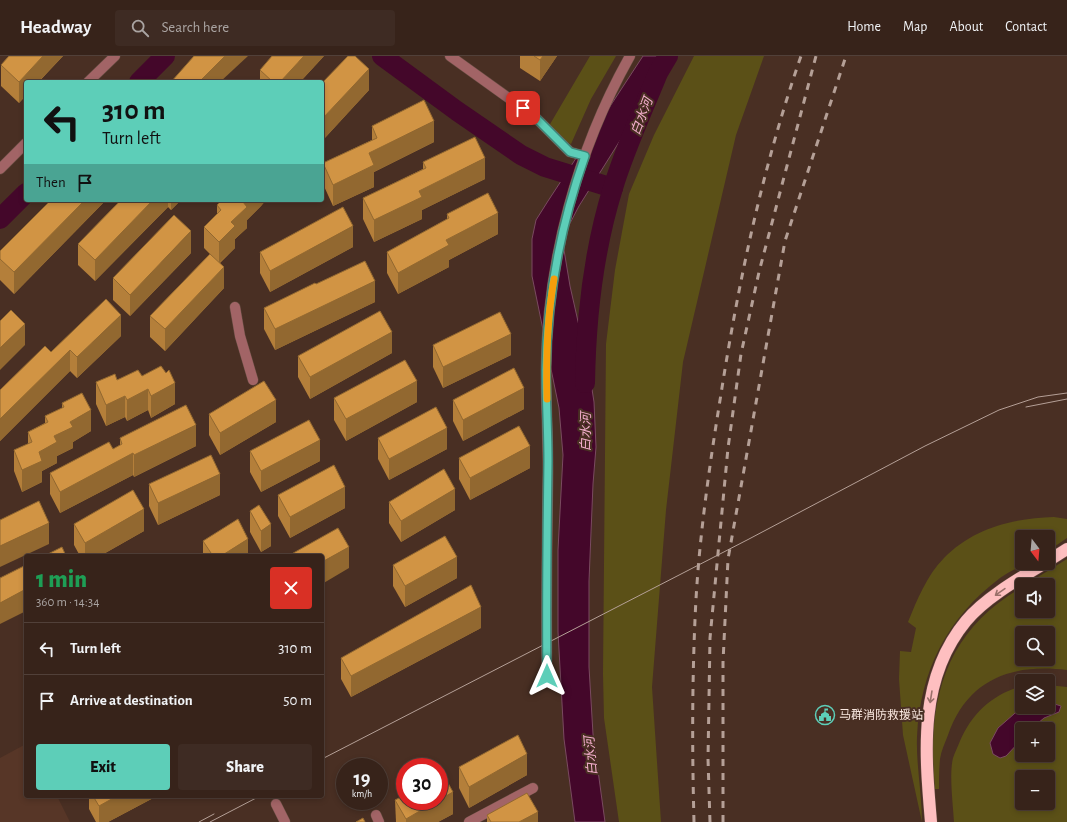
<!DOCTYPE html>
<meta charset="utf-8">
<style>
body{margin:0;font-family:"Alegreya Sans","Noto Sans SC",sans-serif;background:#3e2b23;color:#f1f3f6;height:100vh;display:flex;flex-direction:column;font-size:15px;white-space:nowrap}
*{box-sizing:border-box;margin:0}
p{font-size:13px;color:#aaa4a2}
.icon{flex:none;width:22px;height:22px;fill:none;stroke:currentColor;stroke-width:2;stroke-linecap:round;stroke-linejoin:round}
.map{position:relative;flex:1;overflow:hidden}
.side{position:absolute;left:24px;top:498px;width:300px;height:244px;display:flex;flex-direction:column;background:#37231a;border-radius:4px;box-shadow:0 2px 6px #0003,0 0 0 1px #514039}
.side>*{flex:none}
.banner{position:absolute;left:24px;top:24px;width:300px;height:122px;border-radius:4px;box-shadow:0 2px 6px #0003,0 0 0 1px #514039;background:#5dceb8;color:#111;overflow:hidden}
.needle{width:26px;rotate:164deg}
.controls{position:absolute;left:1015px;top:474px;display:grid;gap:8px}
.controls a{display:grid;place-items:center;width:40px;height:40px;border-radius:4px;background:#37231a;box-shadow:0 2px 6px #0003,0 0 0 1px #514039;font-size:20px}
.speed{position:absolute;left:336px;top:702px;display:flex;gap:8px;font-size:20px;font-weight:700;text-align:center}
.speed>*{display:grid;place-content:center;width:52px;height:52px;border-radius:50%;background:#37231a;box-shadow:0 2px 6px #0003,0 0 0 1px #514039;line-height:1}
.speed small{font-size:10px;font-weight:400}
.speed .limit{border:6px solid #d22;background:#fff;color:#111}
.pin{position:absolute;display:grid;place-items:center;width:34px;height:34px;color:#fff;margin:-17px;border-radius:8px;box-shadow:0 2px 6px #0006}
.me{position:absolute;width:44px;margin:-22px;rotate:0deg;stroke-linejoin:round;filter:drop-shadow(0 0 3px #0008)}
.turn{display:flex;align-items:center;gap:14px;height:84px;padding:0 12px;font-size:18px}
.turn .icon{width:52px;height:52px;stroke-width:2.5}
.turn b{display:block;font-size:28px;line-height:34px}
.then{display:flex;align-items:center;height:38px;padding:0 12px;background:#0003;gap:8px;font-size:15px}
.round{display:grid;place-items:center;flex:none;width:42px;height:42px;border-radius:4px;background:#3e2b23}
.headline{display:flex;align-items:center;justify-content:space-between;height:68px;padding:0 12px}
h1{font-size:24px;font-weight:800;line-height:30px;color:#1e9e55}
.primary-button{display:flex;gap:8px;margin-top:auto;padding:8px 12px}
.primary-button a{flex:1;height:46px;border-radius:4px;background:#5dceb8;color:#111;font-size:16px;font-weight:800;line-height:46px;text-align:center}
.primary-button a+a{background:#3e2b23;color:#f1f3f6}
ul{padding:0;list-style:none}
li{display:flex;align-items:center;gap:12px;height:52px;padding:0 12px;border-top:1px solid #514039}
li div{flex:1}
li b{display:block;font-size:15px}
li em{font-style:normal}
header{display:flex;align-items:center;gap:24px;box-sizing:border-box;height:56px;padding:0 20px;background:#37231a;border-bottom:1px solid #514039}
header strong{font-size:19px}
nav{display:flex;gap:22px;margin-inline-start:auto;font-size:14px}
.search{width:280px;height:36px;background:#3e2b23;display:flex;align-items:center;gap:10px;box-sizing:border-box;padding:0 14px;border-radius:4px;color:#aaa4a2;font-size:15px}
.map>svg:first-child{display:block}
.built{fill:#573627}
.green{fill:#5b5017;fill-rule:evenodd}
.water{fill:#44072a;stroke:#7a4a60}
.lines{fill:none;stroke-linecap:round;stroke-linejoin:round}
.river{stroke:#44072a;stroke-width:20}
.minor-casing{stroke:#654c41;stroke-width:11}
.highway-casing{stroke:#654c41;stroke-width:13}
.minor{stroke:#a26466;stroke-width:10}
.highway{stroke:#febfc0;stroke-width:12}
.tram{stroke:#b5a097;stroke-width:1}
.rail{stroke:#b5a097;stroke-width:3;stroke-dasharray:7 7;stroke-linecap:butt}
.wall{fill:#b47f3a}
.shaded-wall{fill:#926830}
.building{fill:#d19444;stroke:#926830}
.oneway{stroke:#9a706a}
.route-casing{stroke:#3c8678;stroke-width:10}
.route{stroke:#5dceb8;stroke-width:7}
.slow{stroke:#f59e0b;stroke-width:7}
.labels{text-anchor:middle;stroke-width:4;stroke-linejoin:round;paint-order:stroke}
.poi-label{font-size:12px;fill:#f8e7df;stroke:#492f23;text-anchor:start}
.water-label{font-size:13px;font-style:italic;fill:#f4aecd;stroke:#492f23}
</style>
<header>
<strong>Headway</strong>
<div class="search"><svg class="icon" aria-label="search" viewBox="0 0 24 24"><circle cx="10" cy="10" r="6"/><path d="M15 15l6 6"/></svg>Search here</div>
<nav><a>Home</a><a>Map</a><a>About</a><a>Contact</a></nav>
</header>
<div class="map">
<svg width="1067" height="766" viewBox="0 0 1067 766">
<rect width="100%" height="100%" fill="#492f23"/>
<!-- built -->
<path class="built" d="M26,688V740H57L70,766H0V702Z"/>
<!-- green -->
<g class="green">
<path d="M590,0H616L591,43L571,88L546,75Z"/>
<path d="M694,0H764L736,79L683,306L666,454L652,631L661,766H619L604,662L603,618L606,288L615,214L629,138L654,79Z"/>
<path d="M1054,461L1067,463V482L1048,495V481H1022V507H1027C1018,512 1008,516 1000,522C947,562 920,615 917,681C916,709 922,738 922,766L903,679L899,623L900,595L911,596L916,572L908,566C917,544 927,519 944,502C973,472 1014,462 1054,461Z"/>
<path d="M1067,503V614C1011,607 967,624 948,679C945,687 941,695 940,703C939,713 939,723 939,733H935C934,717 932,700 933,684C936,615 962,566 1022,531V555H1048V529H1025ZM1022,577H1048V603H1022Z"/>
<path d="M1048,629L1067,631V766H954C953,748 949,718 953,702C955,696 958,690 960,685C972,657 993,638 1022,630V651H1048ZM1022,673H1048V699H1022ZM1022,721H1048V747H1022Z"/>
</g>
<!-- water -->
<g class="water">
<path d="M643,0H673L579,150L567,173L564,194L570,230L589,314L594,346L596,391L593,428L589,525V611L593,678L605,766H575L564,683L558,576V494L563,399L559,352L532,220V183L536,164L548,145Z"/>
<path d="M1048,646L1061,650L1059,656L1044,662L1031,673H1022V683L1006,700L1000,702L993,698L990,687L998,672L1022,651H1048Z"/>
</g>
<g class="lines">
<!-- river -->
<g class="river">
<path d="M382,0L457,55L521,99L545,111L613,132"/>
<path d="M139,26L165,0"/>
<path d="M0,163L26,137"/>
<path d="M585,327C586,261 593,196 613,132C624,95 643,54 658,17L668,0"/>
</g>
<defs>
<g id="minor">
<path d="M450,0L535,61L570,96L585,100"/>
<path d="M88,26L115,0"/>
<path d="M0,113L26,87"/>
<path d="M235,251L240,280L253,324"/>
<path d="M547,620C546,552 547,484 548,416C548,382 546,348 546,314C547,206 577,94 630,0"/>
<path d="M276,748L285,766"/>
<path d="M376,759L379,766"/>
<path d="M469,766L533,732"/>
</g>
<g id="highway">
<path d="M1048,505L1067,493"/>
<path d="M931,766C925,696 918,623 966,565C985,542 1020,522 1045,507"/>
</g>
</defs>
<!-- minor casing -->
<use href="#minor" class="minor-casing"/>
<!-- highway casing -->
<use href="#highway" class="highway-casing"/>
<!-- minor -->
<use href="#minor" class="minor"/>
<!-- highway -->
<use href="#highway" class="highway"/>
<!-- tram -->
<g class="tram">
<path d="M1026,351L1067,343"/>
<path d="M322,703L749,483L925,390L999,354L1038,341L1067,337"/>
<path d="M199,766L214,758"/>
<path d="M210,766L260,740"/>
</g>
<!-- rail -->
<g class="rail">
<path d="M694,766C692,692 692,618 696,543C700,475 710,406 721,338C739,223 763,110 801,0"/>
<path d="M710,766L708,703L710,582L728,392L741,298L759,216L816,0"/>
<path d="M723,766V606L728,503L785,185L846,0"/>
</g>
</g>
<!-- wall -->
<g class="wall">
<path d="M9,0H63L19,47L1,30V9Z"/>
<path d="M324,0L300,26H260V14Z"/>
<path d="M520,0H557L540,25L520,12Z"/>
<path d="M322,27L369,34L323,84L322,83Z"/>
<path d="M372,70L434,86L374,116V131L333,150L323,128V107L372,84Z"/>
<path d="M423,106L485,123L422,154V163L374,186L363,163V142L423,113Z"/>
<path d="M51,144H106L14,238L0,224V195Z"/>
<path d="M121,144H181L171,154L168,151L95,225L78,209V188Z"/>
<path d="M222,144H266L261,150L247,164V172L235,183V192L220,207L224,232L165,295L150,281V260L210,198L204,192V171L217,158V149Z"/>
<path d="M447,158L498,178L449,204V211L398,238L387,217V196L447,163Z"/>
<path d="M353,191L270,236L260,217V196Z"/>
<path d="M191,197L130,260L113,244V222Z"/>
<path d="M316,228L375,246L275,294L264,273V252Z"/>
<path d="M121,280L77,322L70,315L0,385V334L51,296Z"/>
<path d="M433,289L511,299L443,332L433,311Z"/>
<path d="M392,297L310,343L298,321V300Z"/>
<path d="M142,320L175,348L151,362L148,354L127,365L125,361L106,370L96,348V326Z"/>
<path d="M334,342L417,346L346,385L334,364Z"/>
<path d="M453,344L524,353L463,385L453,365Z"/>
<path d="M62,347L91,375L73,386V392L57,400V407L42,415V426L22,436L14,415V394L28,388V376L45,367V360L62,352Z"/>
<path d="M209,358L276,366L220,399L209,379Z"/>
<path d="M120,382L196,390L134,421L133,419L60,457L50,438V417L113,393L120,389Z"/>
<path d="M378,382L447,393L389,424L378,403Z"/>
<path d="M250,395L320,405L261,436L250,416Z"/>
<path d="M459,402L530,412L470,444L459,423Z"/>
<path d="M149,428L220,439L158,469L149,450Z"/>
<path d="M278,439L345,452L290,482L278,460Z"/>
<path d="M389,446L455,454L401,486L389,467Z"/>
<path d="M250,455L271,490L261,496L250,476Z"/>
<path d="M74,468L144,475L100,500H80L74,489Z"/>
<path d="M203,485L248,500H203Z"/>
<path d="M393,509L457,522L405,551L393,530Z"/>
<path d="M481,572L351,641L341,623V602Z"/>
<path d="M459,711L527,719L469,752L459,732Z"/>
<path d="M89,740H157L108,766H96L89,753Z"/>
<path d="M395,744L453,758L438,766H396Z"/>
<path d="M487,759L538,766H487Z"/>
</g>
<!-- shaded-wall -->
<g class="shaded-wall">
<path d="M43,0H63L38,26H26V39L19,47V26Z"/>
<path d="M225,0H248L220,26H200V25Z"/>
<path d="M304,0H324L300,26H280Z"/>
<path d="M543,0H557L540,25V4Z"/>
<path d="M369,13V34L323,84V62Z"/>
<path d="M434,65V86L374,116V131L333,150V129L369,97Z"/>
<path d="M485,102V123L422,154V163L374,186V164L419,135Z"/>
<path d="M85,144H106L14,238V216Z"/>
<path d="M153,144H168V151L95,225V204Z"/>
<path d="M171,144H181L171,154Z"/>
<path d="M245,144H266L261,150L247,164V172L235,183V192L219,207V186L243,146Z"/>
<path d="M498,157V178L449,204V211L398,238V217L446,184Z"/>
<path d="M353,170V191L270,236V215Z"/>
<path d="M191,175V197L130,260V239Z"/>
<path d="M224,211V232L165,295V273Z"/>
<path d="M375,225V246L275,294V273Z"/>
<path d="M121,259V280L77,322V301Z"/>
<path d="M25,268V289L0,314V292Z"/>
<path d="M392,276V297L310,343V321Z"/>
<path d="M511,278V299L443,332V311Z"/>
<path d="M70,294V315L0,385V363Z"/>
<path d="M417,325V346L346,385V363Z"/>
<path d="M175,327V348L151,362V340Z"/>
<path d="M524,332V353L463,385V364Z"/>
<path d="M148,333V354L127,365V344Z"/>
<path d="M125,340V361L106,370V349Z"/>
<path d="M276,344V366L220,399V377Z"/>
<path d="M91,354V375L73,386V392L57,400V407L42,415V426L22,436V414L54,380L70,366Z"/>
<path d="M196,369V390L134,421V399Z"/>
<path d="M447,372V393L389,424V403Z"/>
<path d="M320,384V405L261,436V415Z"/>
<path d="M530,390V412L470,444V422Z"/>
<path d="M133,397V419L60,457V436Z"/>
<path d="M220,418V439L158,469V447Z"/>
<path d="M345,431V452L290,482V461Z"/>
<path d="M455,433V454L401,486V465Z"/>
<path d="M144,453V475L100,500H85V487Z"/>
<path d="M49,467V488L0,511V490Z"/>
<path d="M271,468V490L261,496V475Z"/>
<path d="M248,483V500H221Z"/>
<path d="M349,491V512L322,528V506Z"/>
<path d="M457,501V522L405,551V530Z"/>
<path d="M26,533V555L0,568V547Z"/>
<path d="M481,551V572L351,641V620Z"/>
<path d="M527,698V719L469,752V731Z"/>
<path d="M453,736V758L438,766H406V763L437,745H439V744Z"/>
<path d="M117,740H157L108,766H99V750Z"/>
<path d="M538,756V766H519Z"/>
</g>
<!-- building -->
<g class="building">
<path d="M9,0H43L19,26L1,9Z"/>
<path d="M194,0H225L200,25L201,26H171Z"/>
<path d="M272,0H304L280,26H273L260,14Z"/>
<path d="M348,0H355L369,13L323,62H322V27Z"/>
<path d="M534,0H543L540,4Z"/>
<path d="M424,44L434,65L369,97L374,109L333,129L323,107L377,82L372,70Z"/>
<path d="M475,81L485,102L419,135L422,141L374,164L363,142L426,112L423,106Z"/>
<path d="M488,137L498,157L446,184L449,189L398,217L387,196L449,162L447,158Z"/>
<path d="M51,144H85L14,216L0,203V195Z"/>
<path d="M121,144H153L95,204L78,188Z"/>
<path d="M222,144H245L243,146L247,151L231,166L235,170L219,186L204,171L221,154L217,149Z"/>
<path d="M343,151L353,170L270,215L260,196Z"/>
<path d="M174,159L191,175L130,239L113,222Z"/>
<path d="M210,198L224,211L165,273L150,260Z"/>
<path d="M365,205L375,225L275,273L264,252L315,227L316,228Z"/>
<path d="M106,243L121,259L77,301L70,294L0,363V334L45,290L51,296Z"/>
<path d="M11,254L25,268L0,292V265Z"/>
<path d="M380,255L392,276L310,321L298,300Z"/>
<path d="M500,256L511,278L443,311L433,289Z"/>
<path d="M405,304L417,325L346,363L334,342Z"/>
<path d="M161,310L166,317L169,314L175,327L151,340L148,333L127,344L125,340L106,349L96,326L115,318L117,324L138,314L142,320Z"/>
<path d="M514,312L524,332L463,364L453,344Z"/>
<path d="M264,325L276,344L220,377L209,358Z"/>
<path d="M82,337L91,354L70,366L73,371L54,380L57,386L39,396L42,405L22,414L14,394L32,386L28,376L48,366L45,360L64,351L62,347Z"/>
<path d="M186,349L196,369L134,399L133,397L60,436L50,417L109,386L113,393L122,388L120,382Z"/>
<path d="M436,351L447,372L389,403L378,382Z"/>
<path d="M309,364L320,384L261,415L250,395Z"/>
<path d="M519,370L530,390L470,422L459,402Z"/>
<path d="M211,399L220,418L158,447L149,428Z"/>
<path d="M334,409L345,431L290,461L278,439Z"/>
<path d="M444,413L455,433L401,465L389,446Z"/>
<path d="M133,434L144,453L85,487L74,468Z"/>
<path d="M39,445L49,467L0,490V464Z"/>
<path d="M259,449L271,468L261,475L250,455Z"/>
<path d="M238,463L248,483L221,500H213L203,485Z"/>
<path d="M338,472L349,491L322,506V500H288Z"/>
<path d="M445,480L457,501L405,530L393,509Z"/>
<path d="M62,491L66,500H44Z"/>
<path d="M26,509V533L0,547V522Z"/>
<path d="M471,529L481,551L351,620L341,602Z"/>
<path d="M518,679L527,698L469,731L459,711Z"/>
<path d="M443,718L453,736L439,744V720Z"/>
<path d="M527,737L538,756L519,766H491L487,759Z"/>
<path d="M405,739V745H437L406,763L395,744Z"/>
<path d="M93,740H117L99,750Z"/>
<path d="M363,762L365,766H356Z"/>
</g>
<!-- one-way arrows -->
<defs><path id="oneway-shaft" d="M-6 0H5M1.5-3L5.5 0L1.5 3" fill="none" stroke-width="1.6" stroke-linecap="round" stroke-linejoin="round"/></defs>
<g class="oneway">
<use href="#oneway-shaft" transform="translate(1000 536) rotate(145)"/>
<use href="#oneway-shaft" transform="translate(931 641) rotate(99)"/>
</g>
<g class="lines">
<defs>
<path id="route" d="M523,52L535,61L570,96L585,100C561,168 547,242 546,314C546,345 548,375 548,405C547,477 546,549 547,620"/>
</defs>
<!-- route casing -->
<use href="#route" class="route-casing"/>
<!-- route -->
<use href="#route" class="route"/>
<!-- slow -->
<path class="slow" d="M547,343C546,303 547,262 554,223"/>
</g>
<!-- icons -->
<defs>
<symbol id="civic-ring" viewBox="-11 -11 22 22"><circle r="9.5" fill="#492f23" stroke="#5dceb8" stroke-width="1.5"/><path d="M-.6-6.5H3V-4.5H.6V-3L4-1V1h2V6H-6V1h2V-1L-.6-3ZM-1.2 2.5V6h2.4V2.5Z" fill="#5dceb8"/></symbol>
</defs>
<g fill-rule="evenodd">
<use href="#civic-ring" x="814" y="648" width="22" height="22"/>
</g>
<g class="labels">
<!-- poi labels -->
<g class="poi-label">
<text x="839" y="663">马群消防救援站</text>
</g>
<!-- water labels -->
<g class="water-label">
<text transform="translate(641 60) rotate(-69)" y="5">白水河</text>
<text transform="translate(585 376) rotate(-89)" y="5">白水河</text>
<text transform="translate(590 700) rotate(-95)" y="5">白水河</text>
</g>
</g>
</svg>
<div class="controls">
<a><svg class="needle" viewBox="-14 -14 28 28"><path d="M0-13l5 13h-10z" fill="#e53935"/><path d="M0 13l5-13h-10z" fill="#aaa4a2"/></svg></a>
<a><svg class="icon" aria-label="sound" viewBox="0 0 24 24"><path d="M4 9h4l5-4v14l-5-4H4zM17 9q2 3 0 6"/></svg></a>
<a><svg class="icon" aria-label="search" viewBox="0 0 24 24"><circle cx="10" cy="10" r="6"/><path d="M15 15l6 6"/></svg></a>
<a><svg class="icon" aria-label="layers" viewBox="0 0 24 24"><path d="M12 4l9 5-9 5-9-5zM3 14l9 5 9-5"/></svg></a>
<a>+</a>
<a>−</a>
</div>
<div class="speed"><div>19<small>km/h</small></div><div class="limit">30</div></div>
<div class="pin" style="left:523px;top:52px;background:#d93025"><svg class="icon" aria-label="arrive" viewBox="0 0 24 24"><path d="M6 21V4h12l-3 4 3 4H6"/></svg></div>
<svg class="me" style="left:547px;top:620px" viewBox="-20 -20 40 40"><path d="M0-17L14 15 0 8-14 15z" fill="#5dceb8" stroke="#fff" stroke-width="4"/></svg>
<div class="banner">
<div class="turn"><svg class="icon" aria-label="left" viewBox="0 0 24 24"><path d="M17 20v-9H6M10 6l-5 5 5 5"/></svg><div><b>310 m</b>Turn left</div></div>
<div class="then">Then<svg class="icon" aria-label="arrive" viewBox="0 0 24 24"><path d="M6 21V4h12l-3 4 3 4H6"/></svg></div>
</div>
<section class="side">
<div class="headline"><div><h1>1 min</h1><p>360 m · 14:34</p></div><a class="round" style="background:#d93025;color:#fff"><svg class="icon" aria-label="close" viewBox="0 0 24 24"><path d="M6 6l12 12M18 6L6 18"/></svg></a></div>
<ul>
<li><svg class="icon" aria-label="left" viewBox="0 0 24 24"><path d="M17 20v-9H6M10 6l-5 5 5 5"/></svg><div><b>Turn left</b></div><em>310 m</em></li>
<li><svg class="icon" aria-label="arrive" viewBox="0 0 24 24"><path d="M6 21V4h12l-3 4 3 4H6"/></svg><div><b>Arrive at destination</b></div><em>50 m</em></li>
</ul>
<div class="primary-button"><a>Exit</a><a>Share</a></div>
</section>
</div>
